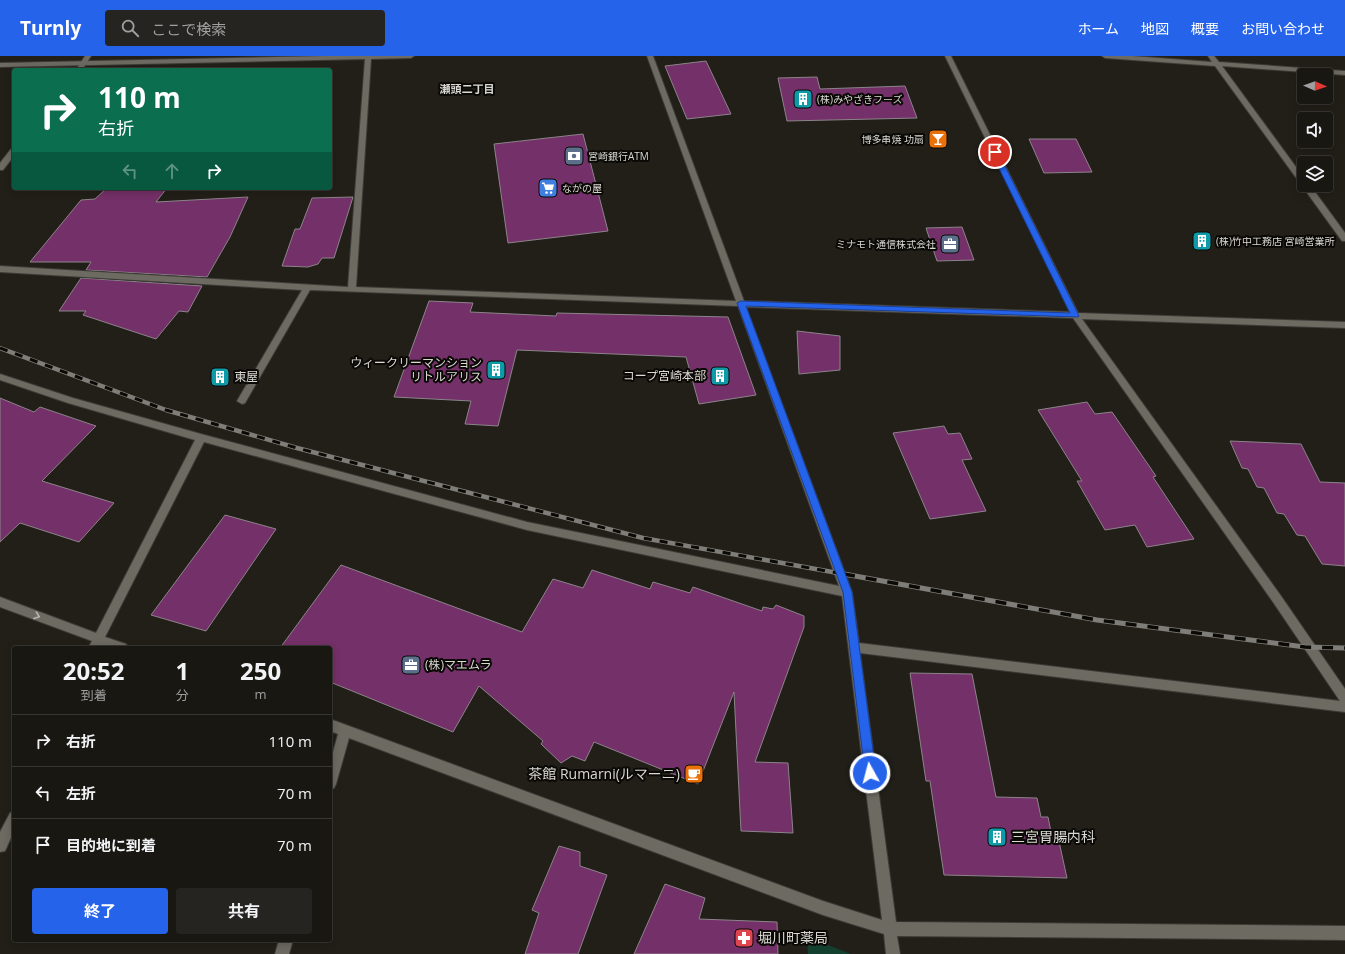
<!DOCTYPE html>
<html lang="ja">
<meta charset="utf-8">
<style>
body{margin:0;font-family:"Open Sans","Noto Sans JP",sans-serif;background:#262420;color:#f1f3f6;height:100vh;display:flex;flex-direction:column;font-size:15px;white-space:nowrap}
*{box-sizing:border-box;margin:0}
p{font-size:13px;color:#9f9f9f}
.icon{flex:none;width:22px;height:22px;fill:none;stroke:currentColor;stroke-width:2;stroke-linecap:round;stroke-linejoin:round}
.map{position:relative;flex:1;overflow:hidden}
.details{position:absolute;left:12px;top:590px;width:320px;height:296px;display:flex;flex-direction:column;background:#191712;border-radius:4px;box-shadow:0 2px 10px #0003,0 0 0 1px #373632}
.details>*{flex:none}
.hud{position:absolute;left:12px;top:12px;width:320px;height:122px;border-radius:4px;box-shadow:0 2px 10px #0003,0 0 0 1px #373632;background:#0b6e4f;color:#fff;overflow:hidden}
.needle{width:26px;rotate:92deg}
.buttons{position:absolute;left:1297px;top:12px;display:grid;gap:8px}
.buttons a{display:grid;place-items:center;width:36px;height:36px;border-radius:4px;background:#191712;box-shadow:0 2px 10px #0003,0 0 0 1px #373632;font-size:20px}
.pin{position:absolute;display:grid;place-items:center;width:34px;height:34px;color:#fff;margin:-17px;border:2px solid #fff;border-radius:50%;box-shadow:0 1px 4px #0007}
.me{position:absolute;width:44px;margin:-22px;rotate:353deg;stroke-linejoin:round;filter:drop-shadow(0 0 3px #0008)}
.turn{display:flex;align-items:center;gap:14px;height:84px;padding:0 20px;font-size:18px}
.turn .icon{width:52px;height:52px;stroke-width:2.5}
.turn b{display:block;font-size:28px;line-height:34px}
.lanes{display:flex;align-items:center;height:38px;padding:0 20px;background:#0003;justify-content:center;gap:20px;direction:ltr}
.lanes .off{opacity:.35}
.eta{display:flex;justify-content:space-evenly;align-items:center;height:68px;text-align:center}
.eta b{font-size:24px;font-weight:700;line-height:28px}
.action{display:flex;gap:8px;margin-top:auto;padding:8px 20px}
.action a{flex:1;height:46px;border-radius:4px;background:#2563eb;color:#fff;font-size:16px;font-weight:700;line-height:46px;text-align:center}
.action a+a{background:#262420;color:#f1f3f6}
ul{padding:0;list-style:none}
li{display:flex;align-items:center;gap:12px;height:52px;padding:0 20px;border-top:1px solid #373632}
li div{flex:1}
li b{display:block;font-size:15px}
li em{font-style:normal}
header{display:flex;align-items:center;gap:24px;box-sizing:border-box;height:56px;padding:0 20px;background:#2563eb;color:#fff}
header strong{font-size:19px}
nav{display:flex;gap:22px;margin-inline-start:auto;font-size:14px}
.search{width:280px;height:36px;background:#262420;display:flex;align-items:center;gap:10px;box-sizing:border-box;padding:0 14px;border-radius:4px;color:#9f9f9f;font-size:15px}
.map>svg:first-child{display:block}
.green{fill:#14402f}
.building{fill:#743068;stroke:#8c848a}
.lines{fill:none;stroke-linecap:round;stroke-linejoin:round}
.lane-casing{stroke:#3d3b36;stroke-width:2}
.street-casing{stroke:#3d3b36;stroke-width:2}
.lane{fill:#6d6a62;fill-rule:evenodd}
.street{fill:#6d6a62;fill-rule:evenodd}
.rail-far1-casing{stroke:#7f7d77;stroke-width:4.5}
.rail-casing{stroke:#7f7d77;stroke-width:5}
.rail-far1{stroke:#0a0906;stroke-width:3;stroke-dasharray:8;stroke-linecap:butt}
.rail{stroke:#0a0906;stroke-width:3.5;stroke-dasharray:11;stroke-linecap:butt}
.oneway{stroke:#b9b7b1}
.route{fill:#2563eb;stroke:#184099}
.labels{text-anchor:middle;stroke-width:4;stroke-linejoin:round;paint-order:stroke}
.far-poi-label{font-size:10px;fill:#dad8d3;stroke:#0a0906;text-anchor:start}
.far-neighbourhood-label{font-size:11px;font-weight:bold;fill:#dad8d3;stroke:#0a0906}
.poi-label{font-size:12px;fill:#dad8d3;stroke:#0a0906;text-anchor:end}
.near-poi-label{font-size:14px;fill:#dad8d3;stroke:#0a0906;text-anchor:start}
</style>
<header>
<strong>Turnly</strong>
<div class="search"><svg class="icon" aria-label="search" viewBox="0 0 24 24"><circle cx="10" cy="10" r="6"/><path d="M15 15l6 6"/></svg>ここで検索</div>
<nav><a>ホーム</a><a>地図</a><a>概要</a><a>お問い合わせ</a></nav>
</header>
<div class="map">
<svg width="1345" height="898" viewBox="0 0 1345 898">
<rect width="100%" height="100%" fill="#211f18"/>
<!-- green -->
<path class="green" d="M807,881L851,898H808Z"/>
<!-- building -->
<g class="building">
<path d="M706,5L731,58L687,63L665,10Z"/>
<path d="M817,21L820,33L905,30L917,62L787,65L778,22Z"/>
<path d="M583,78L608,175L508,187L494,88Z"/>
<path d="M1029,83H1076L1092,116L1044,117Z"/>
<path d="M107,132H167L156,146L248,141L230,181L207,221L86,214L91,206H30L81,144L95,143Z"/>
<path d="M353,141L334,202H322L318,208L308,211L282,210L295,173H300L312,142Z"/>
<path d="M962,171L974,204L937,205L926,172Z"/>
<path d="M81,222L202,230L188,256L179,255L156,283L83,259L86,255H59Z"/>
<path d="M429,245L473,247L470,256L556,260L557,257L728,261L756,339L699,348L686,301L517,294L498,370L465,368L471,345L394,341Z"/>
<path d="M797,275L840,280V314L799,318Z"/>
<path d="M0,342L34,356L40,351L96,370L42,425L114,447L79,486L20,467L0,486Z"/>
<path d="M1087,346L1095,358L1112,356L1156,420L1153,421L1194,483L1147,491L1135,469L1105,474L1077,425H1082L1038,354Z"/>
<path d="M944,370L948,378L960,377L972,403L962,404L986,455L930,463L893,377Z"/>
<path d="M1230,385L1301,388L1320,426L1345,427V510L1322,508L1305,480L1297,479L1284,458L1277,457L1264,432L1257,431L1248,413L1242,412Z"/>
<path d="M225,459L276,473L206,575L151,559Z"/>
<path d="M341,509L522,576L553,523L583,532L592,514L650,533L653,526L690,537L693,531L762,555L763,551L773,553L776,549L804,560V571L755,706L788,707L793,777L741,775L734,636L698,728L594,686L585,705L572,700L561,707L541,688L543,685L479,630L453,676L330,626V592H280Z"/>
<path d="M910,617L972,618L996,741L1037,742L1041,761H1048L1052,781H1058L1067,822L944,819L930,725H926Z"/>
<path d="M559,790L580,796V810L607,819L578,898H525L539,857L532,854Z"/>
<path d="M665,828L705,842L699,863L777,866L778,898H634Z"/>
</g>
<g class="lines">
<defs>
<g id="lane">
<path d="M85,0H91L82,14H76Z"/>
<path d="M11,93H14V100L3,114H0V107Z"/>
</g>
<g id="street">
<path d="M324,0H414L411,2L371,3L356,231L736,245L647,0H653L744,245L1070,256L945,0H951L1078,257L1345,266V272L1082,263L1281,540L1345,633V656L860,597L896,866L1345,870V884L897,880L900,898H886L884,878L823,859L349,682L336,728L334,732L330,734V707L338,678L330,675V663L823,845L882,864L842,540L527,474L204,386L105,581L126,588L128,592H109L101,589L100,592H88L92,585L0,551V541L96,577L195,384L68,347L0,324V318L73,342L201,378L527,466L839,530L738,250L310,234L245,347L242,348L237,345L302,234L0,216V210L348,231L365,3L0,11V7ZM746,251L1073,262L1273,546L1340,645L859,587L852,536Z"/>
<path d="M1102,0H1132L1212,6L1208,0H1214L1219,6L1345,15V19L1222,10L1304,122V129H1310L1345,177V185H1342L1215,10L1105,2Z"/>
<path d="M14,755V775L5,795L0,796V776L10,757Z"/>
<path d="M279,884H293L289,898H275Z"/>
</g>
</defs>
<!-- lane casing -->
<use href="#lane" class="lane-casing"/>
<!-- street casing -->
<use href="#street" class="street-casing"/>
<!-- lane -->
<use href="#lane" class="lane"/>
<!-- street -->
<use href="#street" class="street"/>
<defs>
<path id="rail-far1" d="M0,292L166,354L297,392L643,482L849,519"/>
<path id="rail" d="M844,518L1097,564L1305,591L1345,592"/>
</defs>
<!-- rail-far1 casing -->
<use href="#rail-far1" class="rail-far1-casing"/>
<!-- rail casing -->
<use href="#rail" class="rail-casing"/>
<!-- rail-far1 -->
<use href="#rail-far1" class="rail-far1"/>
<!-- rail -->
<use href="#rail" class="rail"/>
</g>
<!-- one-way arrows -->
<defs><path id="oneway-chevron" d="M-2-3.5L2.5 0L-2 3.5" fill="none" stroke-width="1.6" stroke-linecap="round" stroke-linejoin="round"/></defs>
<use class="oneway" href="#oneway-chevron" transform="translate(37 560) rotate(20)"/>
<!-- route -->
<path class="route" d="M995,94L998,96L1079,260L1078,261L746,250L852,536L876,717L874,721L870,722L866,721L865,717L843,536L737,247L741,245L1070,257L991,96Z"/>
<!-- icons -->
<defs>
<symbol id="building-square" viewBox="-11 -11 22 22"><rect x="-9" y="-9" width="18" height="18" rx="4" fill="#0f9aa8" stroke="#0a0906"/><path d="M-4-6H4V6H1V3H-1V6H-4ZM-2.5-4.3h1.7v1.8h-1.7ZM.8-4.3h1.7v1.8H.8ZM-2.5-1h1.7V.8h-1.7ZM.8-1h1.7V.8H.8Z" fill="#fff"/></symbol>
<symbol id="bar-square" viewBox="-11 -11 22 22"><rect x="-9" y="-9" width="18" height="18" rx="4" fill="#e8710a" stroke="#0a0906"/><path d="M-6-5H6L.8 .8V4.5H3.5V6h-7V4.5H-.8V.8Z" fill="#fff"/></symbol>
<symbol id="bank-square" viewBox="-11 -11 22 22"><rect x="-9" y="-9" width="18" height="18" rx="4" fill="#5c6f8a" stroke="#0a0906"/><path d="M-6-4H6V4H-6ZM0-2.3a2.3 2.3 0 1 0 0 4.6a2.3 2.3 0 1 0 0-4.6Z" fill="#fff"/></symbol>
<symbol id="supermarket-square" viewBox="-11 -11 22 22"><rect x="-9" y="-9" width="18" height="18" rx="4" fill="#3f7fe0" stroke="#0a0906"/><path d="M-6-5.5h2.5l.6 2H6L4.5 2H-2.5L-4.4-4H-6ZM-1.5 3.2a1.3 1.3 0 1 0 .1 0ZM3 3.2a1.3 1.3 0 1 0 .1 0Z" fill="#fff"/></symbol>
<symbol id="office-square" viewBox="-11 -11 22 22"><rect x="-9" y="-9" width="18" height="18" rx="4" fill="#5c6f8a" stroke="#0a0906"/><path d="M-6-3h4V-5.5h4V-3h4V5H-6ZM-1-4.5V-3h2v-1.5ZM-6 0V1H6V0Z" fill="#fff"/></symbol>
<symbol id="cafe-square" viewBox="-11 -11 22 22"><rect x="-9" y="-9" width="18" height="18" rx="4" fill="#e8710a" stroke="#0a0906"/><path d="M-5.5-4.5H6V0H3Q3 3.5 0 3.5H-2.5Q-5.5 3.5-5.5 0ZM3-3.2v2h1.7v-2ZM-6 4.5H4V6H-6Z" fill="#fff"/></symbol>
<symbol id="pharmacy-square" viewBox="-11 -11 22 22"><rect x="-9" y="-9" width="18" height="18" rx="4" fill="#e0444e" stroke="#0a0906"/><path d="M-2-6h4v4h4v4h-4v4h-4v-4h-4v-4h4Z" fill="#fff"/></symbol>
</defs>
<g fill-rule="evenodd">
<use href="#building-square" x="792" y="32" width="22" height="22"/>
<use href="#bar-square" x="927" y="72" width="22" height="22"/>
<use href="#bank-square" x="563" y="89" width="22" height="22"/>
<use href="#supermarket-square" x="537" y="121" width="22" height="22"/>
<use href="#building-square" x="1191" y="174" width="22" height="22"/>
<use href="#office-square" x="939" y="177" width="22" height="22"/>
<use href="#building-square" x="485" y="303" width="22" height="22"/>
<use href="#building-square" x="709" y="309" width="22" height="22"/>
<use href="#building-square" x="209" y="310" width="22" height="22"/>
<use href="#office-square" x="400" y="598" width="22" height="22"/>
<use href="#cafe-square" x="683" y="707" width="22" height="22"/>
<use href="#building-square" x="986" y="770" width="22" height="22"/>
<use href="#pharmacy-square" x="733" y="871" width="22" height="22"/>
</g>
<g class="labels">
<!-- far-poi labels -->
<g class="far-poi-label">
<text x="817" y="47">(株)みやざきフーズ</text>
<text x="924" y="87" text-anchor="end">博多串焼 功扇</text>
<text x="588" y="104">宮崎銀行ATM</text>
<text x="562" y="136">ながの屋</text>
<text x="1216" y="189">(株)竹中工務店 宮崎営業所</text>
<text x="936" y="192" text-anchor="end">ミナモト通信株式会社</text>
</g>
<!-- far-neighbourhood labels -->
<g class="far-neighbourhood-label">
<text x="467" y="37">瀬頭二丁目</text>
</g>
<!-- poi labels -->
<g class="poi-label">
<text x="482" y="311">ウィークリーマンション<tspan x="482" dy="14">リトルアリス</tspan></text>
<text x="706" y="324">コープ宮崎本部</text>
<text x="234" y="325" text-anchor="start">東屋</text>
<text x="425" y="613" text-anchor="start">(株)マエムラ</text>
</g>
<!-- near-poi labels -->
<g class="near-poi-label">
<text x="680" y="723" text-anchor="end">茶館 Rumarni(ルマーニ)</text>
<text x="1011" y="786">三宮胃腸内科</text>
<text x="758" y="887">堀川町薬局</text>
</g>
</g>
</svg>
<div class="buttons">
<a><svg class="needle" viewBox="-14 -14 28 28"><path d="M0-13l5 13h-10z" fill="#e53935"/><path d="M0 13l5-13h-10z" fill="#9f9f9f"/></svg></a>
<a><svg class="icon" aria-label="sound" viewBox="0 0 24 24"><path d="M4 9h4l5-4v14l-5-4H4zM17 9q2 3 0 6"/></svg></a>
<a><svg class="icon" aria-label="layers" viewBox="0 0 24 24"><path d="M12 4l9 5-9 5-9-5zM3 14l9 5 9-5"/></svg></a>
</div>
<div class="pin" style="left:995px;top:96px;background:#d93025"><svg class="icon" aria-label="arrive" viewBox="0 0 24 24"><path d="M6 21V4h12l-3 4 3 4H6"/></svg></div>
<svg class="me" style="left:870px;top:717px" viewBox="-20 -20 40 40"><circle r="17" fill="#2563eb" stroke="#fff" stroke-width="3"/><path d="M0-11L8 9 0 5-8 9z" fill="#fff"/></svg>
<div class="hud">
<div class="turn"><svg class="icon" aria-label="right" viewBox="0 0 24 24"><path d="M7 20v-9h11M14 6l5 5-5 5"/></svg><div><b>110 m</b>右折</div></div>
<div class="lanes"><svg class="icon off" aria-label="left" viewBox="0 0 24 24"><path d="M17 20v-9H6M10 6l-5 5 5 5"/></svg><svg class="icon off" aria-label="ahead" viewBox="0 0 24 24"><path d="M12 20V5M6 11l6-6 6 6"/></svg><svg class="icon" aria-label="right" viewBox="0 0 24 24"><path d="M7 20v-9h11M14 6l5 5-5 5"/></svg></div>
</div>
<section class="details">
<div class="eta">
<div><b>20:52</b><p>到着</p></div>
<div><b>1</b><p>分</p></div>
<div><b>250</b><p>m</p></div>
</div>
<ul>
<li><svg class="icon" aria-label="right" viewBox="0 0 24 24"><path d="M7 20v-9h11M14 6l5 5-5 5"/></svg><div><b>右折</b></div><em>110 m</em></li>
<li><svg class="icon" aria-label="left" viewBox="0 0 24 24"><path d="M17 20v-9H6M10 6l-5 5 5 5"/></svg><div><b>左折</b></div><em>70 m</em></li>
<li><svg class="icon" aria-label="arrive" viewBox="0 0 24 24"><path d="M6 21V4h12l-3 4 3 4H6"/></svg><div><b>目的地に到着</b></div><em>70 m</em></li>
</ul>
<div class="action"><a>終了</a><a>共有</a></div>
</section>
</div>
